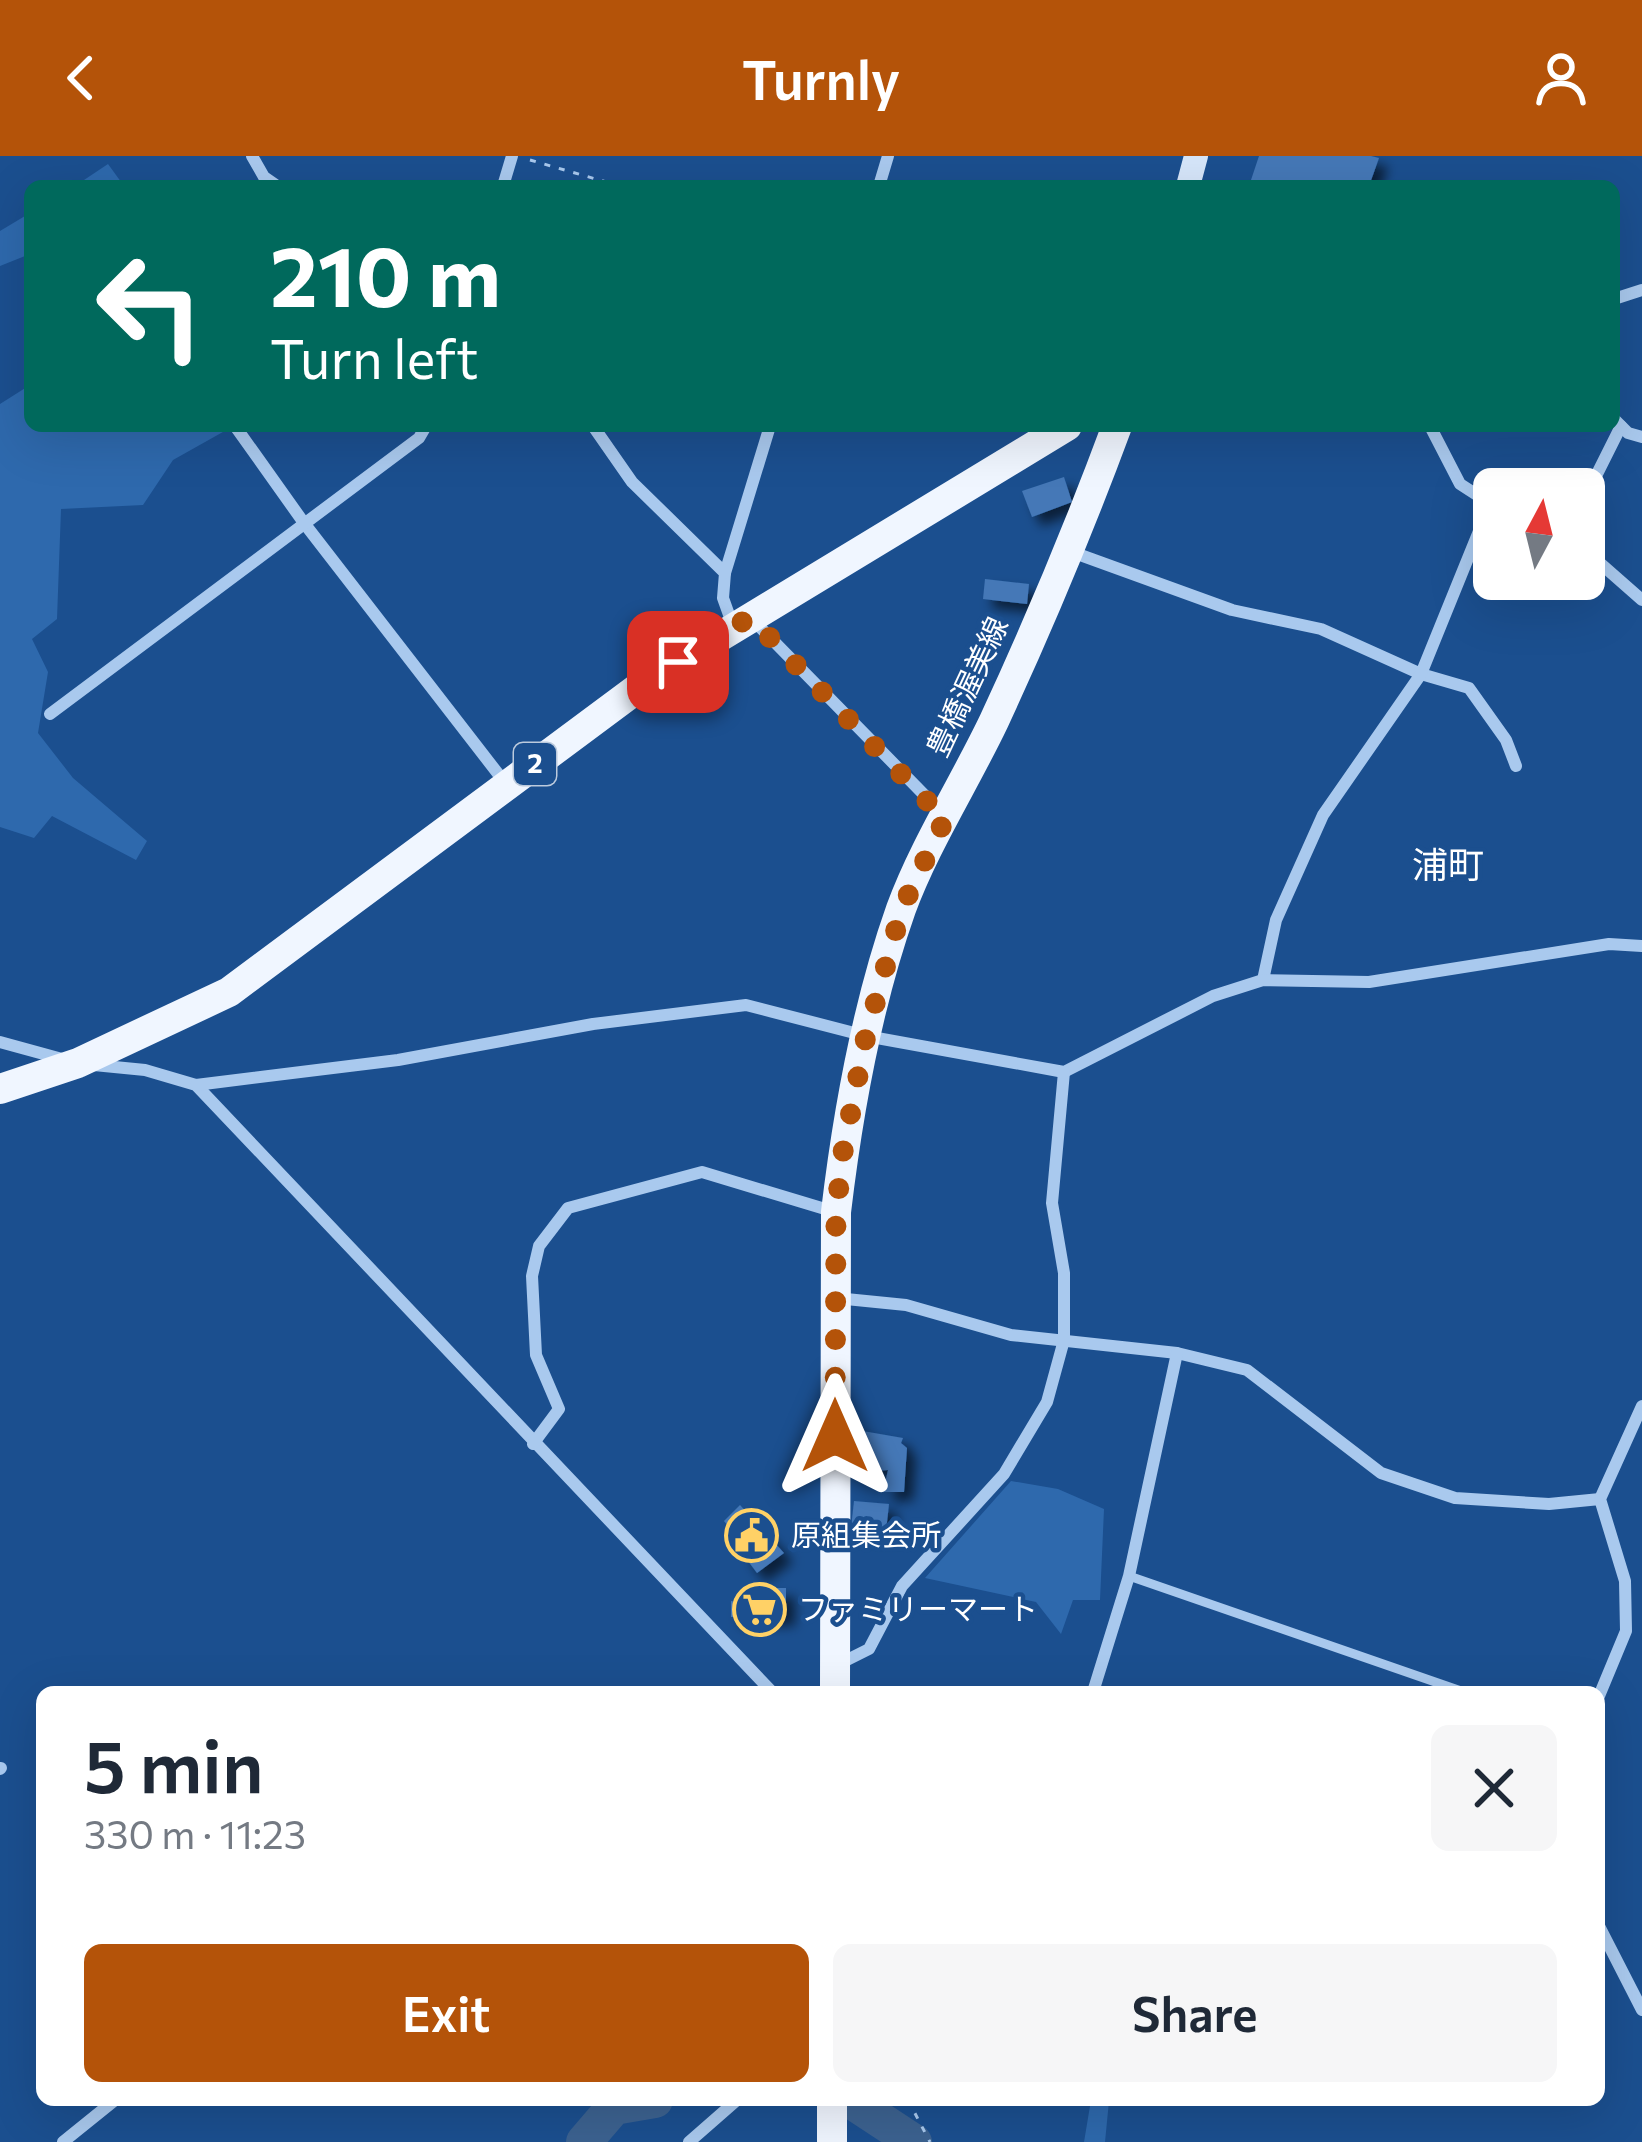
<!DOCTYPE html>
<meta charset="utf-8">
<style>
body{margin:0;font-family:Commissioner,"Noto Sans JP",sans-serif;background:#f6f6f7;color:#1f2937;height:100vh;display:flex;flex-direction:column;font-size:45px;white-space:nowrap}
*{box-sizing:border-box;margin:0}
p{font-size:39px;color:#747a83}
.icon{flex:none;width:66px;height:66px;fill:none;stroke:currentColor;stroke-width:2;stroke-linecap:round;stroke-linejoin:round}
.map{position:relative;flex:1;overflow:hidden}
.panel{position:absolute;left:36px;top:1530px;width:1569px;height:420px;display:flex;flex-direction:column;background:#fff;border-radius:18px;box-shadow:0 12px 48px #0002}
.panel>*{flex:none}
.banner{position:absolute;left:24px;top:24px;width:1596px;height:252px;border-radius:18px;box-shadow:0 12px 48px #0002;background:#00695c;color:#fff;overflow:hidden}
.needle{width:78px;rotate:7deg}
.fabs{position:absolute;left:1473px;top:312px;display:grid;gap:24px}
.fabs a{display:grid;place-items:center;width:132px;height:132px;border-radius:18px;background:#fff;box-shadow:0 12px 48px #0002;font-size:60px}
.pin{position:absolute;display:grid;place-items:center;width:102px;height:102px;color:#fff;margin:-51px;border-radius:24px;box-shadow:0 6px 18px #0006}
.me{position:absolute;width:132px;margin:-66px;rotate:0deg;stroke-linejoin:round;filter:drop-shadow(0 0 9px #0008)}
.turn{display:flex;align-items:center;gap:42px;height:252px;padding:0 48px;font-size:54px}
.turn .icon{width:156px;height:156px;stroke-width:2.5}
.turn b{display:block;font-size:84px;line-height:102px}
.round{display:grid;place-items:center;flex:none;width:126px;height:126px;border-radius:18px;background:#f6f6f7}
.overview{display:flex;align-items:center;justify-content:space-between;height:204px;padding:0 48px}
h1{font-size:72px;font-weight:600;line-height:90px}
.cta{display:flex;gap:24px;margin-top:auto;padding:24px 48px}
.cta a{flex:1;height:138px;border-radius:18px;background:#b45309;color:#fff;font-size:48px;font-weight:600;line-height:138px;text-align:center}
.cta a+a{background:#f6f6f7;color:#1f2937}
header{display:flex;justify-content:space-between;align-items:center;height:156px;padding:0 48px;background:#b45309;color:#fff;font-size:54px;font-weight:600}
.map>svg:first-child{display:block}
.green{fill:#2e69ad}
.lines{fill:none;stroke-linecap:round;stroke-linejoin:round}
.river{stroke:#3c6290;stroke-width:36}
.building{fill:#4478b7;filter:url(#shadow)}
.path{stroke:#a9c9ee;stroke-width:3;stroke-dasharray:6 9;stroke-linecap:butt}
.lane{stroke:#a9c9ee;stroke-width:9}
.street{stroke:#a9c9ee;stroke-width:12}
.secondary{stroke:#d6e6fa;stroke-width:24}
.primary{stroke:#f0f6ff;stroke-width:30}
.route{stroke:#b45309;stroke-width:21;stroke-dasharray:0 37.8}
.labels{text-anchor:middle;stroke-width:9;stroke-linejoin:round;paint-order:stroke}
.shield{fill:#1b4f8f;stroke:#bbcadd;stroke-width:3}
.shield-label{font-size:27px;font-weight:bold;fill:#fff}
.street-label{font-size:30px;fill:#fff;stroke:#1b4f8f}
.poi-label{font-size:30px;fill:#fff;stroke:#1b4f8f;text-anchor:start}
.quarter-label{font-size:36px;fill:#fff;stroke:#1b4f8f}
</style>
<header><svg class="icon" aria-label="back" viewBox="0 0 24 24"><path d="M15 5l-7 7 7 7"/></svg>Turnly<svg class="icon" aria-label="person" viewBox="0 0 24 24"><circle cx="12" cy="8" r="4"/><path d="M4 21q1-7 8-7t8 7"/></svg></header>
<div class="map">
<svg width="1642" height="1986" viewBox="0 0 1642 1986">
<defs>
<filter id="shadow"><feDropShadow dx="9" dy="9" stdDeviation="6" flood-color="#0009"/></filter>
</defs>
<rect width="100%" height="100%" fill="#1b4f8f"/>
<!-- green -->
<g class="green">
<path d="M108,8L124,30H75Z"/>
<path d="M30,57V98L0,110V75Z"/>
<path d="M30,229V270L230,272L173,304L143,349L61,353L57,463L32,483L48,516L38,577L73,622L147,685L136,704L52,660L34,682L0,671V248Z"/>
<path d="M1011,1325L1058,1333L1104,1353L1100,1444H1073L1061,1478L1036,1446L925,1422Z"/>
<path d="M1091,1944H1159L1109,1945L1105,1986H1084Z"/>
</g>
<g class="lines">
<!-- river -->
<g class="river">
<path d="M850,1944L914,1986"/>
<path d="M584,1986L614,1951L655,1944"/>
</g>
</g>
<!-- building -->
<g class="building">
<path d="M1259,0H1371L1379,2L1369,30H1249Z"/>
<path d="M1064,321L1072,346L1032,361L1022,335Z"/>
<path d="M985,423L1029,428L1027,448L983,443Z"/>
<path d="M851,1273L903,1282L901,1287L907,1292L904,1336H883L888,1314L878,1315V1309L846,1304Z"/>
<path d="M854,1345L889,1348L886,1375L851,1372Z"/>
<path d="M740,1349L784,1397L757,1417L742,1397L748,1395L724,1365Z"/>
<path d="M742,1432H786V1461H731V1445L740,1447Z"/>
</g>
<g class="lines">
<!-- path -->
<g class="path">
<path d="M530,4L620,30"/>
<path d="M908,1944L930,1986"/>
</g>
<!-- lane -->
<path class="lane" d="M1129,1420L1464,1536"/>
<!-- street -->
<g class="street">
<path d="M252,0L264,21L277,30"/>
<path d="M503,30L512,0"/>
<path d="M879,30L888,0"/>
<path d="M1614,143L1642,134"/>
<path d="M1614,263L1628,277L1642,281"/>
<path d="M235,270L304,367L506,628"/>
<path d="M593,270L632,326L725,417L723,442L733,470"/>
<path d="M1430,270L1460,328L1494,350"/>
<path d="M1584,344L1621,270"/>
<path d="M1584,393L1642,444"/>
<path d="M1072,396L1232,454L1321,473L1421,518L1469,532L1506,584L1516,610"/>
<path d="M725,417L770,270"/>
<path d="M751,462L942,657"/>
<path d="M50,558L419,282L426,270"/>
<path d="M1263,824L1276,764L1323,659L1421,518L1490,348"/>
<path d="M0,886L62,903"/>
<path d="M94,909L145,914L196,929L772,1536"/>
<path d="M196,929L398,904L593,868L746,849L866,880L1064,916L1213,840L1263,824L1369,826L1609,788L1642,790"/>
<path d="M836,1142L906,1149L1011,1179L1177,1197L1247,1214L1381,1317L1455,1342L1549,1348L1600,1343"/>
<path d="M533,1288L559,1253L536,1199L532,1120L539,1090L568,1052L702,1016L835,1056"/>
<path d="M837,1509L869,1493L902,1430L1004,1318L1047,1246L1064,1184V1117L1052,1047L1064,916"/>
<path d="M1093,1536L1129,1420L1177,1197"/>
<path d="M1599,1540L1626,1475L1625,1425L1600,1343L1642,1250"/>
<path d="M0,1613L1,1612"/>
<path d="M1599,1770L1642,1854"/>
<path d="M63,1986L115,1944"/>
<path d="M689,1986L737,1944"/>
</g>
<!-- secondary -->
<path class="secondary" d="M1188,30L1196,0"/>
<!-- primary -->
<g class="primary">
<path d="M0,933L78,907L229,836L650,523L1067,270"/>
<path d="M835,1536L836,1056C848,955 867,849 901,753C924,690 965,626 994,565C1039,468 1080,370 1117,270"/>
<path d="M832,1944V1986"/>
</g>
</g>
<g class="lines">
<!-- route -->
<path class="route" d="M678,506L750,461L929,647L947,659L902,752L866,880L843,996L836,1056L835,1280"/>
</g>
<!-- icons -->
<defs>
<symbol id="civic-ring" viewBox="-11 -11 22 22"><circle r="9.5" fill="#1b4f8f" stroke="#ffd166" stroke-width="1.5"/><path d="M-.6-6.5H3V-4.5H.6V-3L4-1V1h2V6H-6V1h2V-1L-.6-3ZM-1.2 2.5V6h2.4V2.5Z" fill="#ffd166"/></symbol>
<symbol id="supermarket-ring" viewBox="-11 -11 22 22"><circle r="9.5" fill="#1b4f8f" stroke="#ffd166" stroke-width="1.5"/><path d="M-6-5.5h2.5l.6 2H6L4.5 2H-2.5L-4.4-4H-6ZM-1.5 3.2a1.3 1.3 0 1 0 .1 0ZM3 3.2a1.3 1.3 0 1 0 .1 0Z" fill="#ffd166"/></symbol>
</defs>
<g fill-rule="evenodd">
<use href="#civic-ring" x="722" y="1350" width="59" height="59"/>
<use href="#supermarket-ring" x="730" y="1424" width="59" height="59"/>
</g>
<g class="labels">
<!-- shield labels -->
<rect class="shield" x="514" y="587" width="42" height="42" rx="9"/>
<g class="shield-label">
<text x="535" y="617">2</text>
</g>
<!-- street labels -->
<g class="street-label">
<text transform="translate(968 531) rotate(-65)" y="10">豊橋渥美線</text>
</g>
<!-- poi labels -->
<g class="poi-label">
<text x="791" y="1390">原組集会所</text>
<text x="798" y="1464">ファミリーマート</text>
</g>
<!-- quarter labels -->
<g class="quarter-label">
<text x="1448" y="722">浦町</text>
</g>
</g>
</svg>
<div class="fabs">
<a><svg class="needle" viewBox="-14 -14 28 28"><path d="M0-13l5 13h-10z" fill="#e53935"/><path d="M0 13l5-13h-10z" fill="#747a83"/></svg></a>
</div>
<div class="pin" style="left:678px;top:506px;background:#d93025"><svg class="icon" aria-label="arrive" viewBox="0 0 24 24"><path d="M6 21V4h12l-3 4 3 4H6"/></svg></div>
<svg class="me" style="left:835px;top:1280px" viewBox="-20 -20 40 40"><path d="M0-17L14 15 0 8-14 15z" fill="#b45309" stroke="#fff" stroke-width="4"/></svg>
<div class="banner">
<div class="turn"><svg class="icon" aria-label="left" viewBox="0 0 24 24"><path d="M17 20v-9H6M10 6l-5 5 5 5"/></svg><div><b>210 m</b>Turn left</div></div>
</div>
<section class="panel">
<div class="overview"><div><h1>5 min</h1><p>330 m · 11:23</p></div><a class="round"><svg class="icon" aria-label="close" viewBox="0 0 24 24"><path d="M6 6l12 12M18 6L6 18"/></svg></a></div>
<div class="cta"><a>Exit</a><a>Share</a></div>
</section>
</div>
